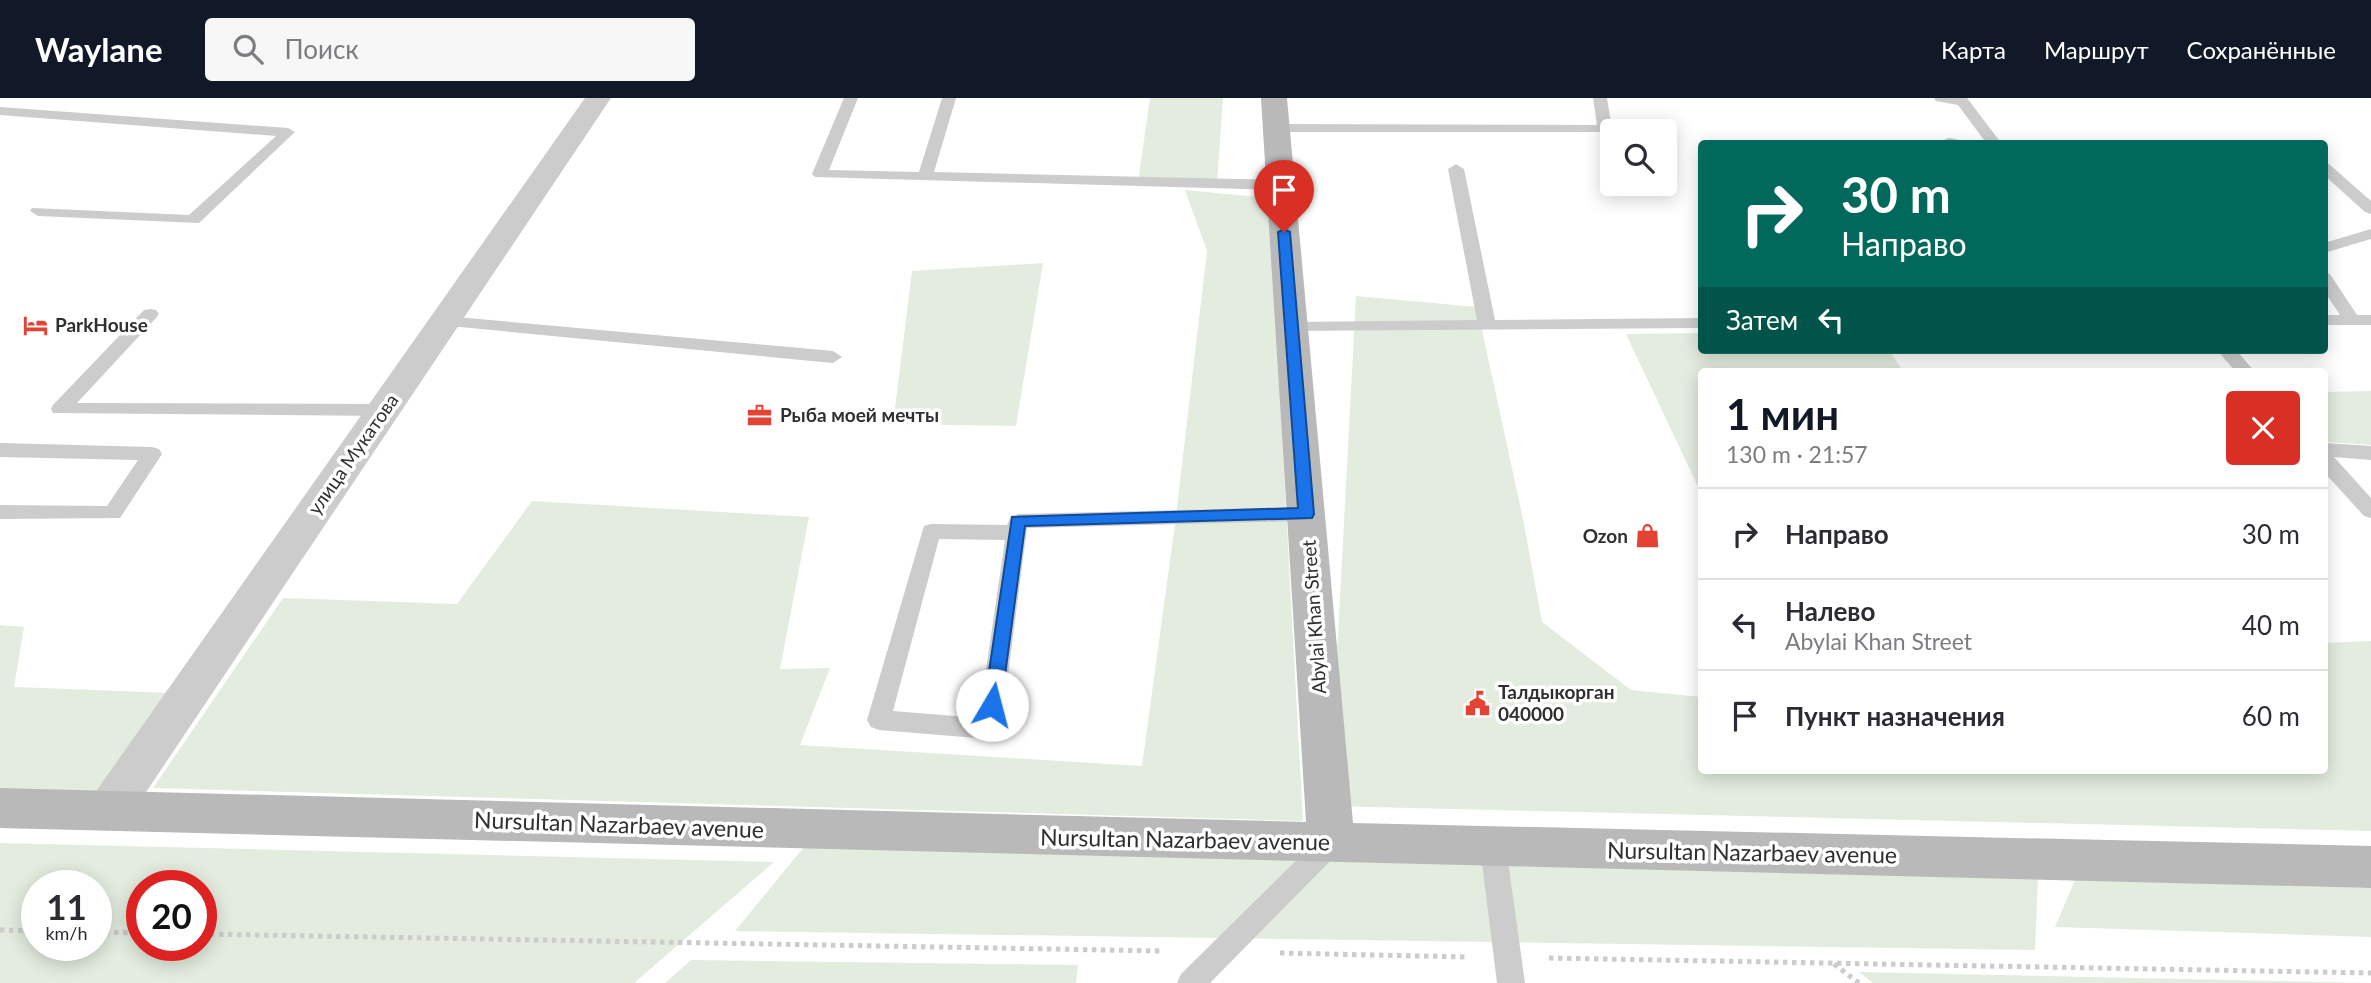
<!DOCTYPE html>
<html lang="ru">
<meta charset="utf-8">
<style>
body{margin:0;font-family:Lato,sans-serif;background:#f7f7f7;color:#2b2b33;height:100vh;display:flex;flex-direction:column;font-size:26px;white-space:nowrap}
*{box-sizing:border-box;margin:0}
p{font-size:23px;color:#7c7c81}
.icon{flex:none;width:38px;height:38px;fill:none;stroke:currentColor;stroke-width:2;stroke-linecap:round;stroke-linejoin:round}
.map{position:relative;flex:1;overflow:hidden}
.side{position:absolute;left:1698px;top:270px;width:630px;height:406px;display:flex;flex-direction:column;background:#fff;border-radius:7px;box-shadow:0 4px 18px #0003}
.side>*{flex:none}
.hud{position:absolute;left:1698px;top:42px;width:630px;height:214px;border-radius:7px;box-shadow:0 4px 18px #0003;background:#00695c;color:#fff;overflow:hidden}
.tools{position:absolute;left:1600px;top:21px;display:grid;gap:14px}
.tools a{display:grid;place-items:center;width:77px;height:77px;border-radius:7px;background:#fff;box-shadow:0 4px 18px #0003;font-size:35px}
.speed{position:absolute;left:21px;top:772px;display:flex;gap:14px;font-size:35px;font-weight:700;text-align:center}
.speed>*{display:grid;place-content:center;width:91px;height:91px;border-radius:50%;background:#fff;box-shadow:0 4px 18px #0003;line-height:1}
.speed small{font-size:18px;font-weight:400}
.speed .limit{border:10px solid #d22;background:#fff;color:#111}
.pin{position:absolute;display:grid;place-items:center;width:60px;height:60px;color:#fff;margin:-72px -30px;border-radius:50% 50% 50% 0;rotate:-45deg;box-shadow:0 0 7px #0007}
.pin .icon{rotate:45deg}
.me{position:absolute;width:77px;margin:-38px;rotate:8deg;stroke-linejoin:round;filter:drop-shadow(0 0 5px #0008)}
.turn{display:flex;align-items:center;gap:24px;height:147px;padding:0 28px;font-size:32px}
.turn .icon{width:91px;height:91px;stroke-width:2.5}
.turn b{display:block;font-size:49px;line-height:60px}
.then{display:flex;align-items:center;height:66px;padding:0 28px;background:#0003;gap:14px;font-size:26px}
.round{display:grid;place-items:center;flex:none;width:74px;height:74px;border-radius:7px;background:#f7f7f7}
.head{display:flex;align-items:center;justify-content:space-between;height:119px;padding:0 28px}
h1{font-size:42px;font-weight:700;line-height:52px;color:#111827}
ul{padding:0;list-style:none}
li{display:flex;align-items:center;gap:21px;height:91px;padding:0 28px;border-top:2px solid #e1e1e2}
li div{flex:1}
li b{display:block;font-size:26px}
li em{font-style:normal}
header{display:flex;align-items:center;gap:42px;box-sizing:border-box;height:98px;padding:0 35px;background:#111827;color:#fff}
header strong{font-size:33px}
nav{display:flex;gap:38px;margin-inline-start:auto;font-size:24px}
.search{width:490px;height:63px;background:#f7f7f7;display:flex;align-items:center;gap:18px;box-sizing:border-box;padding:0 24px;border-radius:7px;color:#7c7c81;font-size:26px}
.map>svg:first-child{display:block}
.green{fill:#e3ecde;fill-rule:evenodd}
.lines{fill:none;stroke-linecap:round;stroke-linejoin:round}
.path{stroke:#ccc;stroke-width:5;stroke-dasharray:4.5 4.5;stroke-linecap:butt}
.service{fill:#ccc;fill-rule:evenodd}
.minor{fill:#ccc;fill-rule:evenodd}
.secondary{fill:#b9b9b9;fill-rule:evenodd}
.route{fill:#1a73e8;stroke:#114b97;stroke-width:2}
.labels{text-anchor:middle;stroke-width:7;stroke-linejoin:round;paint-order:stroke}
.poi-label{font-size:19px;font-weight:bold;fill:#2f2f2f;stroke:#fff;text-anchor:start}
.street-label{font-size:19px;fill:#2f2f2f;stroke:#fff}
.near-street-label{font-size:23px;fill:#2f2f2f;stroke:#fff}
</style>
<header>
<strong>Waylane</strong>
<div class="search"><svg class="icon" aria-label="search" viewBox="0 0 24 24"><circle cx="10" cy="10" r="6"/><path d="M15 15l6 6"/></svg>Поиск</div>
<nav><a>Карта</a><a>Маршрут</a><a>Сохранённые</a></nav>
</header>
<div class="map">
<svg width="2371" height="885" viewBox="0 0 2371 885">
<rect width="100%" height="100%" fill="#fff"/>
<!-- green -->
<g class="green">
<path d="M1150,0H1223L1217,85L1138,84Z"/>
<path d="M1185,92L1269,100L1303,723L153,690L283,500L457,506L532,403L809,419L780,571L830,570L800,647L1142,668L1175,426L1207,153Z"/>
<path d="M1043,165L1016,328L893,326L912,173Z"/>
<path d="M1356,198L1477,209L1523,421L1542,524L1631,592L1701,599V672H2324V545L2371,543V733L1329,708Z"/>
<path d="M1701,235V252H1889L1903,273H1701V395L1626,236Z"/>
<path d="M2371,293V347L2328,344L2324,340V294Z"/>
<path d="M0,527L24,529L14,589L173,595L99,694L0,691Z"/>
<path d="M0,745L774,764L634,885H0ZM37,788H96V847H37ZM142,788H201V847H142Z"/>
<path d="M804,749L2038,781L2035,852L735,833Z"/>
<path d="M2075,782L2371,790V839L2055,829Z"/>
<path d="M691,862L1078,867L1076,885H665Z"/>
<path d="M1859,874L2371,885H1873Z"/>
</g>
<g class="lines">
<!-- path -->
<g class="path">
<path d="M0,832L37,833"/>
<path d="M96,834L142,835"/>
<path d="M201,836L1163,853"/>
<path d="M1280,855L1467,859"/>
<path d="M1549,860L2371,875"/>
<path d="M1834,866L1859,885"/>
</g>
<!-- service -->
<g class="service">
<path d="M844,0H858L829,72L919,74L942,0H956L934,74L1281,82L1289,87L1281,92L815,79L812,76Z"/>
<path d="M1593,0H1607L1612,31L1610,34H1276L1269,30L1276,26L1597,27Z"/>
<path d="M1934,0H1967L2002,46H1987L1958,7L1936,3Z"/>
<path d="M0,9L288,30L295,34L199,125L38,118L30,113L32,110L189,117L276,38L0,17Z"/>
<path d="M1950,40L1965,43L1967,46H1944L1945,41Z"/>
<path d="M2324,64L2329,66L2371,103V116L2365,114L2324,77Z"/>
<path d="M1456,66L1464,71L1495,222L1701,220V230L1286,233L1283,229L1292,224L1477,222L1448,71Z"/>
<path d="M2371,131V141L2324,155V145Z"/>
<path d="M2324,175L2330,176L2357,217H2371V227H2324V217H2340L2324,193Z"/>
<path d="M150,211L156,212L159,216L156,220L77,305L384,306L391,308L394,312L391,316L384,318L53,315L51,311L53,307L144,212Z"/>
<path d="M445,218L833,253L842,259L833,265L439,227L436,223Z"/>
<path d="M2217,252H2236L2254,273H2235Z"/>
<path d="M0,345L152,349L159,351L162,356L120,420L0,421V407L107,408L138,362L0,359Z"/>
<path d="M2324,345L2371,348V362L2334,359L2371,400V420L2364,418L2324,374Z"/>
<path d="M1306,409L1313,411L1316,416L1313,421L1306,423L1027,430L1001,631L997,638L989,641L879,632L871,629L867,622L924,428L931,426L1007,427L1011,418L1018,416ZM939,441L1005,442L979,620L893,613Z"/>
<path d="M1331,734L1340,737L1344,745L1340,753L1210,885H1177L1181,876L1322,737Z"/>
<path d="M1493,738L1502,741L1506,749L1525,885H1497L1480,749L1484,741Z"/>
</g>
<!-- minor -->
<path class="minor" d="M585,0H611L124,727L108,733L92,727L85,713L92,699Z"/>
<!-- secondary -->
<path class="secondary" d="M1261,0H1287L1353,725L2371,748V790L0,730V690L1306,724Z"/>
</g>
<!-- route -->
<path class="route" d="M1284,131L1290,134L1314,416L1312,420L1025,428L1001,607L999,612L992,614L986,612L984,607L1012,419L1298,410L1278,134Z"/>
<!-- icons -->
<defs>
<symbol id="hotel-bare" viewBox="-9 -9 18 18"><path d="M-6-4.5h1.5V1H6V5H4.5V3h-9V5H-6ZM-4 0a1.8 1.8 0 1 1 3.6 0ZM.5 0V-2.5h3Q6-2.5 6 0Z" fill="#e34335" stroke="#fff" stroke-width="2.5" paint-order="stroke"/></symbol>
<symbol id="office-bare" viewBox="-9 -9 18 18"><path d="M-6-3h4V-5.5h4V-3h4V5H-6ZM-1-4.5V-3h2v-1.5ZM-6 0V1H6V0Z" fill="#e34335" stroke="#fff" stroke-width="2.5" paint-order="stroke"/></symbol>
<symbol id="shop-bare" viewBox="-9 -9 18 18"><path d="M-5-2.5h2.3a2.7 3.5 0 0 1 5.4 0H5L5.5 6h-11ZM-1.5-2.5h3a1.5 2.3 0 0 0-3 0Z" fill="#e34335" stroke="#fff" stroke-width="2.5" paint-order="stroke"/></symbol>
<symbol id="civic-bare" viewBox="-9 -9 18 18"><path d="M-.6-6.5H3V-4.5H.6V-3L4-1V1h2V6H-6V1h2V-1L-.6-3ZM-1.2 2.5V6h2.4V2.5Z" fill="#e34335" stroke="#fff" stroke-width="2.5" paint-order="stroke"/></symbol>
</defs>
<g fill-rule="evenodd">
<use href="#hotel-bare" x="18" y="210" width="35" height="35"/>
<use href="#office-bare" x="742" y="300" width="35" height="35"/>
<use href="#shop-bare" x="1630" y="420" width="35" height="35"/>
<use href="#civic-bare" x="1460" y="588" width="35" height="35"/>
</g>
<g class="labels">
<!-- poi labels -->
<g class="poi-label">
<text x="55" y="234">ParkHouse</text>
<text x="780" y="324">Рыба моей мечты</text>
<text x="1628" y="445" text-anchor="end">Ozon</text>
<text x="1498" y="601">Талдыкорган<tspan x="1498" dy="22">040000</tspan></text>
</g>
<!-- street labels -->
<g class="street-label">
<text transform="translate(353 356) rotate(-55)" y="7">улица Мукатова</text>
<text transform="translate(1314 519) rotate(-94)" y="7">Abylai Khan Street</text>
</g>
<!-- near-street labels -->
<g class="near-street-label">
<text transform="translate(619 727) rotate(2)" y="8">Nursultan Nazarbaev avenue</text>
<text transform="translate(1185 742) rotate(1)" y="8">Nursultan Nazarbaev avenue</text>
<text transform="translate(1752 755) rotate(1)" y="8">Nursultan Nazarbaev avenue</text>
</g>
</g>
</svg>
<div class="tools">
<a><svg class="icon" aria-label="search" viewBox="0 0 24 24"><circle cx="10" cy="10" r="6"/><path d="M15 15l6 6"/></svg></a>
</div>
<div class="speed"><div>11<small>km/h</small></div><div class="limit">20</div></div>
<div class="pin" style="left:1284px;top:134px;background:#d93025"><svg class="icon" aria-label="arrive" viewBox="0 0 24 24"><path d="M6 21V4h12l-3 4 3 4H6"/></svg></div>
<svg class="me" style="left:992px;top:607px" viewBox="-20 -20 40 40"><circle r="19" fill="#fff"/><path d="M0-13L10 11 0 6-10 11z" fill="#1a73e8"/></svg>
<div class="hud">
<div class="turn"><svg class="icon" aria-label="right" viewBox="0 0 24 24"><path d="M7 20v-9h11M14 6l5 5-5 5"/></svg><div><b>30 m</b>Направо</div></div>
<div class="then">Затем<svg class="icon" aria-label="left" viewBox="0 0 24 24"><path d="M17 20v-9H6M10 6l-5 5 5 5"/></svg></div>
</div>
<section class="side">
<div class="head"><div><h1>1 мин</h1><p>130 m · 21:57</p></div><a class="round" style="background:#d93025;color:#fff"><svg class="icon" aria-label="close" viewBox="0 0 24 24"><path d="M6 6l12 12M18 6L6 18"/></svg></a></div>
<ul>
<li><svg class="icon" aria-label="right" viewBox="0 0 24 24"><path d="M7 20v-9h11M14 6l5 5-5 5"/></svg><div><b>Направо</b></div><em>30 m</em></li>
<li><svg class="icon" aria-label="left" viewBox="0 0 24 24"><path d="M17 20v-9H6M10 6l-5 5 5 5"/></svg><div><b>Налево</b><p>Abylai Khan Street</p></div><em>40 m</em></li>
<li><svg class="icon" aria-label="arrive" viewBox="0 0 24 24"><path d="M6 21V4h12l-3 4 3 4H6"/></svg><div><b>Пункт назначения</b></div><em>60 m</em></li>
</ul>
</section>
</div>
